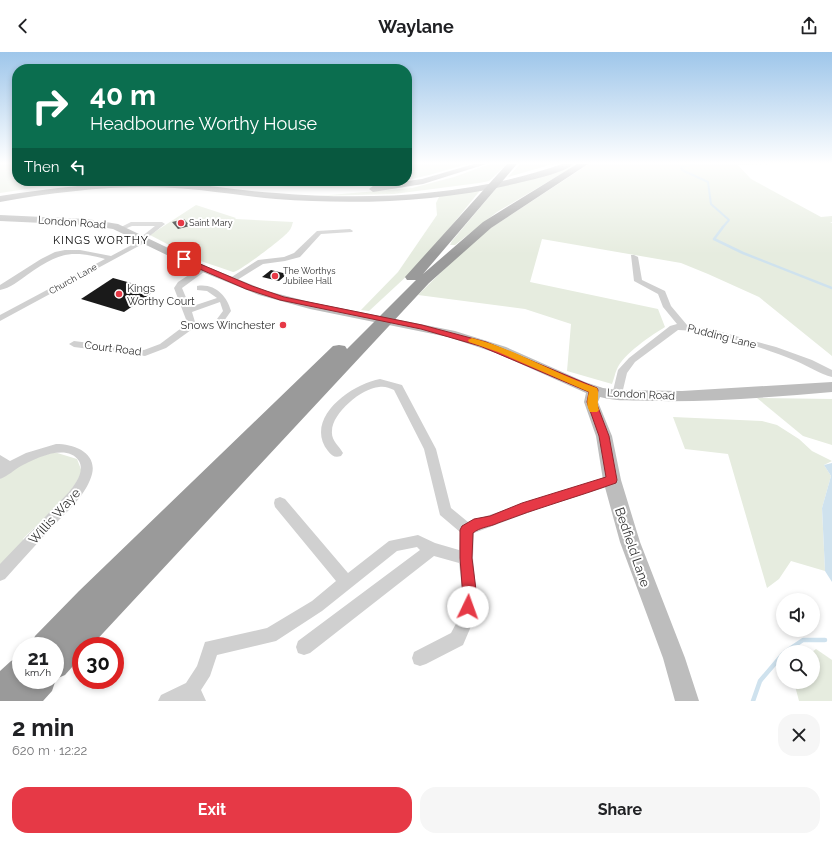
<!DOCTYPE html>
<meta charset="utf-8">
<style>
body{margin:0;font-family:Raleway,sans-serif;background:#f6f6f6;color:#202124;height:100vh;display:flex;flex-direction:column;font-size:15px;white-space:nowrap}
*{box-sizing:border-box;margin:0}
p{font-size:13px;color:#757577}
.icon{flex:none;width:22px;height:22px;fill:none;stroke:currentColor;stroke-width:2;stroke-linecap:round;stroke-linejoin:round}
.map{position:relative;height:649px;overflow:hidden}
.sheet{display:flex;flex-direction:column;background:#fff;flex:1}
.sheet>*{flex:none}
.guide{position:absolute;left:12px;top:12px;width:400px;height:122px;border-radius:16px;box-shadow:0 2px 6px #0003;background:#0b6e4f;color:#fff;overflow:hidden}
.buttons{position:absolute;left:776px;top:541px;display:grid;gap:8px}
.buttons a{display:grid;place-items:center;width:44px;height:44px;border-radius:50%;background:#fff;box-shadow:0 2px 6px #0003;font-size:20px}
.speed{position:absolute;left:12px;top:585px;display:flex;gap:8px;font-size:20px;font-weight:700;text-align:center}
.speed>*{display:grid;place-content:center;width:52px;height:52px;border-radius:50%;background:#fff;box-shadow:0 2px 6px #0003;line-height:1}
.speed small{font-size:10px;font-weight:400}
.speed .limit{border:6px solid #d22;background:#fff;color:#111}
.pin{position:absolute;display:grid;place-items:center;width:34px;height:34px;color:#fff;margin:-17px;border-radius:8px;box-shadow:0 2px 6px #0006}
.me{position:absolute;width:44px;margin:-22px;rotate:3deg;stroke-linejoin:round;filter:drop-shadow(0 0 3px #0008)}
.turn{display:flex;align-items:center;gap:14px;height:84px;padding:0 12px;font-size:18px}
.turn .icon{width:52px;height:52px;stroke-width:2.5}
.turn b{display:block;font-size:28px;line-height:34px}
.then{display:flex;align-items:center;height:38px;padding:0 12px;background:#0003;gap:8px;font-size:15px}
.round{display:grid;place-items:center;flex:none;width:42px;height:42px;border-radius:16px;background:#f6f6f6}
.summary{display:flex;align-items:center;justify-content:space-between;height:68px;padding:0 12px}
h1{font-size:24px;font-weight:700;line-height:30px}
.action{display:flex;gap:8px;margin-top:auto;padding:8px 12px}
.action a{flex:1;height:46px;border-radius:16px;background:#e63946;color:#fff;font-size:16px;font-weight:700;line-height:46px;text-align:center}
.action a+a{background:#f6f6f6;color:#202124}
header{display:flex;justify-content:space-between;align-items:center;height:52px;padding:0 12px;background:#fff;font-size:18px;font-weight:700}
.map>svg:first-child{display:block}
.green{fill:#e6ecdf}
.water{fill:#cfe2ee}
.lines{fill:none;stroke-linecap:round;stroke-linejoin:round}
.stream-far2{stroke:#cfe2ee;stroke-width:2}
.stream-far1{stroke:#cfe2ee;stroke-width:2.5}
.stream{stroke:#cfe2ee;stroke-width:4.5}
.building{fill:#1a1a1a}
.street{fill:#d0d0d0;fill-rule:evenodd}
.secondary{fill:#bdbdbd;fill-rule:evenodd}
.primary{fill:#ababab;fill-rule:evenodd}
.highway{fill:#9a9a9a;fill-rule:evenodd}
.route{fill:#e63946;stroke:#96252e}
.slow{fill:#f59e0b}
.poi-dot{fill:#e63946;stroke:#fff;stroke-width:1.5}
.labels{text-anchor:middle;stroke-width:4;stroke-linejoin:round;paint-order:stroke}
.far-poi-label{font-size:9px;fill:#333;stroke:#fff;text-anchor:start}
.far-street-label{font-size:9px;fill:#333;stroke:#fff}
.street-label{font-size:11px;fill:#333;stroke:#fff}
.far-quarter-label{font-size:11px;letter-spacing:1px;fill:#000;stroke:#fff}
.poi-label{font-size:11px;fill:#333;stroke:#fff;text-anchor:start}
.near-street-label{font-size:13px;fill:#333;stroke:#fff}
</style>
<header><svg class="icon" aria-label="back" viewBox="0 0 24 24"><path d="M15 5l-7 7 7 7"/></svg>Waylane<svg class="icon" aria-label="share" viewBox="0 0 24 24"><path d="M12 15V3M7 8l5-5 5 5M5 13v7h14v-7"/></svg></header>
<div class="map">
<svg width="832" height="649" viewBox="0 0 832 649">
<rect width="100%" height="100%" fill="#fff"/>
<!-- green -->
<g class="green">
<path d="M0,112H17V129H79L0,141Z"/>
<path d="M407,112H467L429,123L407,128Z"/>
<path d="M490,112H507L489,129L479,131L394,142L318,144L412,136L454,125Z"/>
<path d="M520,112H553L508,125Z"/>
<path d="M572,112L576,113L497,160L455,193H450L452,189L499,133Z"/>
<path d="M589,112H772L738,113L751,127L821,165L832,164V170H830L832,171V304L759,245L708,222L681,211L542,187L530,230L658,257L665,275C652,283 623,302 617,317C615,321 614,327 612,332L567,319L571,272L525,257L418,243L477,185Z"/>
<path d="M220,129H399C339,140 280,135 220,129Z"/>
<path d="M482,136L423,209L369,259L361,258L398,220L437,163L436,151L441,141Z"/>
<path d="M196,153L236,166L235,167L293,170C292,173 291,177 289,179C285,185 239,220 233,220C211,212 189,206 168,196L171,194L150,183Z"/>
<path d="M757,346L832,347V393L803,384Z"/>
<path d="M673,365L762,369L777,373L799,387L812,399L832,409L824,413L831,424L822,456L825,519L791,509L779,527L767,536L728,402L685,397Z"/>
<path d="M54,400L77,407L82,420C66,451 46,463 23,487L24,491L0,515V427L18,412Z"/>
<path d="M816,597L832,608V649H799L794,630H813L812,600Z"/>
</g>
<!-- water -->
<path class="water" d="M832,411V530L825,519L822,456L831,424L824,413Z"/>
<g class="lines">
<!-- stream-far2 -->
<path class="stream-far2" d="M694,112L681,115L682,118L708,130L711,152L729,168L722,176"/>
<!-- stream-far1 -->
<path class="stream-far1" d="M723,175L714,187L743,201L832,236"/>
<!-- stream -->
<g class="stream">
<path d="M785,600L803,588H825"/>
<path d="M753,649L760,629L783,602"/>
</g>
</g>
<!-- building -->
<g class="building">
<path d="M184,167L190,174L178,177L172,170Z"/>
<path d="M271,218L287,222L279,229L262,225Z"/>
<path d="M113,226L131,231L156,238L124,260L81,247Z"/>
</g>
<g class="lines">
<!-- street -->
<g class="street">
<path d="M131,170H162L165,172L147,186L150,188L148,189L0,269V263L105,207C69,197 57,202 27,223C19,229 10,236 0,238V233L41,207L55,200L65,198H80L111,204L141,188L140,186L141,185L155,174H132L122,178L119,176Z"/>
<path d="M350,177L353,179L352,180L321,182L300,205L285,209L263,212L234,230H231L227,228L258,208L284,205L294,201L317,179Z"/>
<path d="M631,203H634L638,205L642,228L665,239L671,254L687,273L714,278L776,295L812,308L832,318V325C820,322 808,314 796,309C762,295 714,279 678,278L635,310L627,321L621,346H613L612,343L618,318L629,306L670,274L677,272L663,255L658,242L634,229Z"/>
<path d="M201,215H207L208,217L182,236L190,255L217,246L207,239L197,238V234C215,231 227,244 231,259L224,269L221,270L217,267L223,259L220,250L192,260L195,270L191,278L166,296L145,304L74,295L69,292L74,289L144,298L160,292L184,274L187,270L174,236L178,230Z"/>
<path d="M380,327L402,333L436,397L451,456L468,470L612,423L616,424L618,428L616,432L538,457L474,481L473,506L477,546L475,565L463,593L426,612L420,614L414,612L412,606L414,600L451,581L460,564L463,546L459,511L434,504L310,601L304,603L298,601L296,595L298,589L420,498L417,495L397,499L322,559L276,589L217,603L210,624L201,638L206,649H158L161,643L186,631L197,614L205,590L267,576L312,549L336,529L275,455L274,451L275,447L280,445L285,447L348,521L389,489L418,483L435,491L459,498L460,480L440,463L439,459L424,397L394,338C389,336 385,334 379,335C362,336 332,361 332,379C331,389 339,393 343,401L341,404C335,406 332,404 328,399C303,367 351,332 380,327Z"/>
<path d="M56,392C77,392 101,403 90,428C83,445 69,458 56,471C39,489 22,508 5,527L0,529V512L69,440C75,432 85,420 79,409C67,391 36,406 21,414C14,418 8,424 0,427V403L10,409L26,401Z"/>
</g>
<!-- secondary -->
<path class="secondary" d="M0,163L87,167L118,172L208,215L267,239L310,250L455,279L506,295L585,330L603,336L617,338L682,339L832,330V340C773,345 714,350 654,349C636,348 617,350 600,345L598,350L612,384L621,428L640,490L685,606L699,649H675L663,606L620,490L603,428L596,384L584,350L586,341L496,301L448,285L310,257L259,243L200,219L113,177L87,173L0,169Z"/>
<!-- primary -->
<g class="primary">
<path d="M474,112H486L423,132L373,140L369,137L373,134L422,127Z"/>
<path d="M562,112H573C564,121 535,127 522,130C443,150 358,153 276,147C233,143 191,135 147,135C98,135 49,141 0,150V144C56,135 112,129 168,130C204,132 240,139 276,141C372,149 471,144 562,112Z"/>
</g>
<!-- highway -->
<path class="highway" d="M507,112H517L423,222L483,170L577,112H588L491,176L429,231L91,594H81V605L65,623L56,627L52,639L43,649H0V619L11,609L21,604V628H55V594H31L35,584L79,539L333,294L339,293L345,294L347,297L416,228H407L405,225Z"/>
</g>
<!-- sky -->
<linearGradient id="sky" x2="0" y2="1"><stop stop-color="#9ec6ea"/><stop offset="0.55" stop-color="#fff"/><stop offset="1" stop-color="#fff" stop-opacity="0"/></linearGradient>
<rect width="832" height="202" fill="url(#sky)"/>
<!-- route -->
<path class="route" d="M181,206H186L252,234L284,245L422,273L486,290L597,336L598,338L596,350L609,384L617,428L616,431C577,445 537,456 498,471C490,475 480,475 473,481L472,506L477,546L473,560L468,562L464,560L462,555L463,546L460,506V478L462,474L474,467L490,464L522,451L606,425L599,384L587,350L589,340L480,294L421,277L280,248L246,237L181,209Z"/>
<!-- slow -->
<path class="slow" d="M472,286C516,297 554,322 597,336C600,342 596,350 599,358L597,360H590C586,353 587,348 589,340L498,300L469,290L468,288Z"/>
<!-- markers -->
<g class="poi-dot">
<circle cx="181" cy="171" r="4"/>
<circle cx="275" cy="224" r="4"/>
<circle cx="119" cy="242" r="4"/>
<circle cx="283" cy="273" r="4"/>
</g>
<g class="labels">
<!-- far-poi labels -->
<g class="far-poi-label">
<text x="189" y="174">Saint Mary</text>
<text x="283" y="222">The Worthys<tspan x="283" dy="10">Jubilee Hall</tspan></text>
</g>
<!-- far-street labels -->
<g class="far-street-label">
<text transform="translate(73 227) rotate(-29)" y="3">Church Lane</text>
</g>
<!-- street labels -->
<g class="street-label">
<text transform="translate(72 170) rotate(4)" y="4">London Road</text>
<text transform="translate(722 284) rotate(14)" y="4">Pudding Lane</text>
<text transform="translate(113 296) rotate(7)" y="4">Court Road</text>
<text transform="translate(641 342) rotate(3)" y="4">London Road</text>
</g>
<!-- far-quarter labels -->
<g class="far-quarter-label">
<text x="101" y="192">KINGS WORTHY</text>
</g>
<!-- poi labels -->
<g class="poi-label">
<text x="127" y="240">Kings<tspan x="127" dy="13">Worthy Court</tspan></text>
<text x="275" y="277" text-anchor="end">Snows Winchester</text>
</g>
<!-- near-street labels -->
<g class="near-street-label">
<text transform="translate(54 464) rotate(-48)" y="5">Willis Waye</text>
<text transform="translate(633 495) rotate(71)" y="5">Bedfield Lane</text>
</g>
</g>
</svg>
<div class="buttons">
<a><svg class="icon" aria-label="sound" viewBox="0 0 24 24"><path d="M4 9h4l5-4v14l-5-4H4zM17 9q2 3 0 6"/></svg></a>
<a><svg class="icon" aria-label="search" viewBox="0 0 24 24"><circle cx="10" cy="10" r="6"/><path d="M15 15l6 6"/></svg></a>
</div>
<div class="speed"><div>21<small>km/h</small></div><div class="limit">30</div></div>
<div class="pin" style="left:184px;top:207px;background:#d93025"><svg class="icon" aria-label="arrive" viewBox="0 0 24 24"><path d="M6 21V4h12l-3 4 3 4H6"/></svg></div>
<svg class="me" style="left:468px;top:555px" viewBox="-20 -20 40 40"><circle r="19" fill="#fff"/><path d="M0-13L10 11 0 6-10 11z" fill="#e63946"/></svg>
<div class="guide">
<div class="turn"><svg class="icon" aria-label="right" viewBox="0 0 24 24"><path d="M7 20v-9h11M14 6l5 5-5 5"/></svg><div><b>40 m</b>Headbourne Worthy House</div></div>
<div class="then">Then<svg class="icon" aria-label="left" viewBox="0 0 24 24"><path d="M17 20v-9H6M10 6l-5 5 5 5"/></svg></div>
</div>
</div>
<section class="sheet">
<div class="summary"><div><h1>2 min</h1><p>620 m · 12:22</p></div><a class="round"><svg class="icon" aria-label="close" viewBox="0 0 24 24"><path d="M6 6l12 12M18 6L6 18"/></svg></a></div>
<div class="action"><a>Exit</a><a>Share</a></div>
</section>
